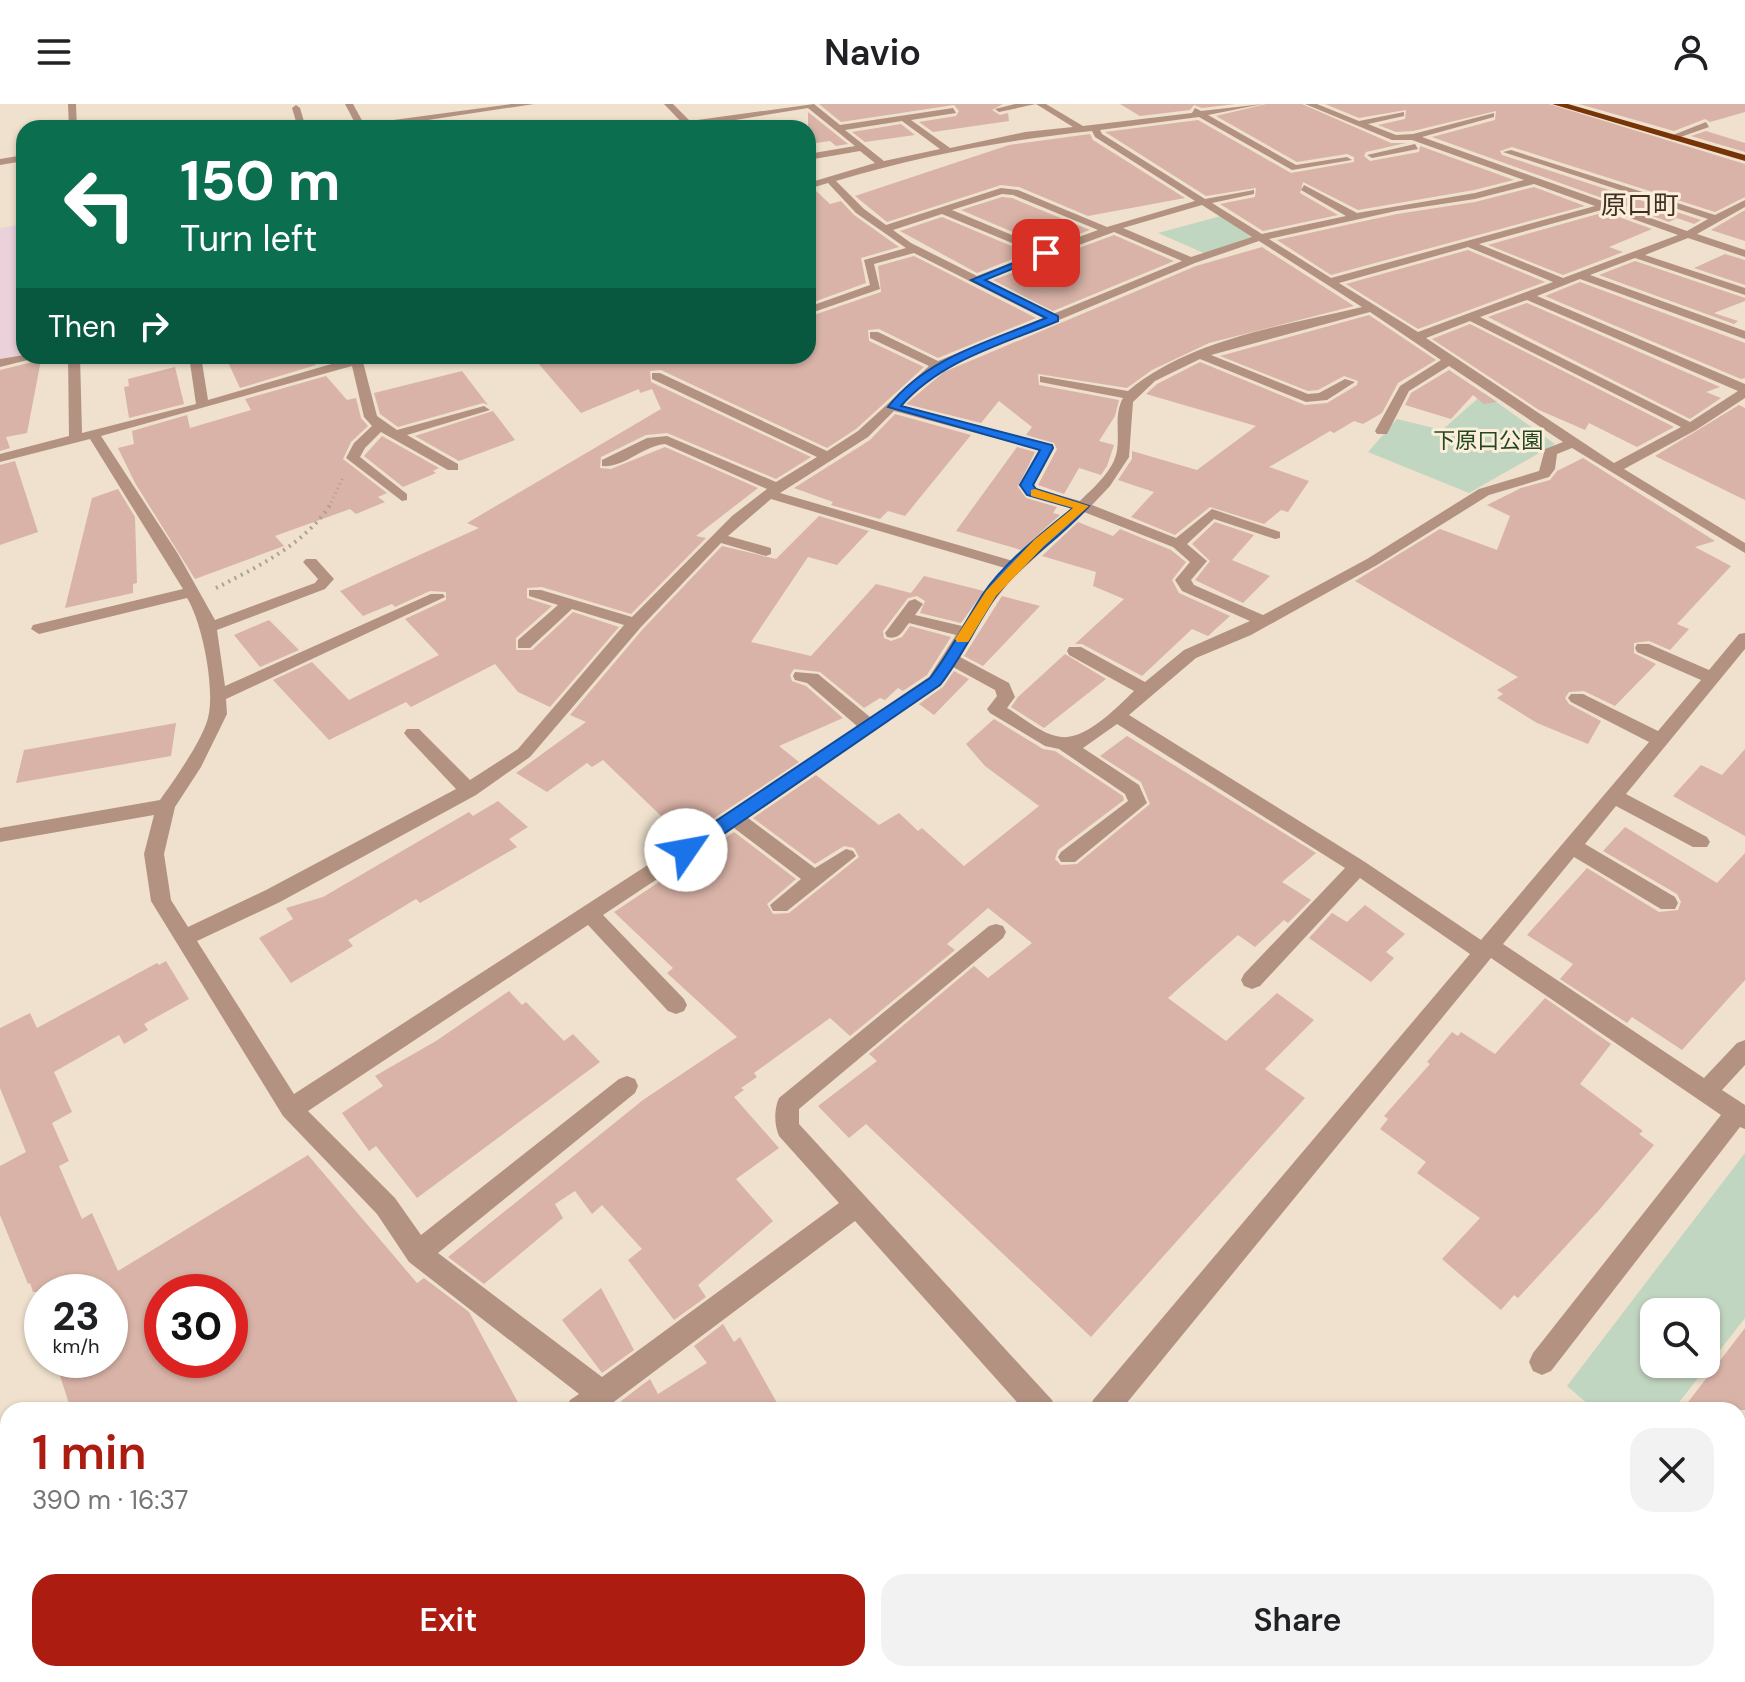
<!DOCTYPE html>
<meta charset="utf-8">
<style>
body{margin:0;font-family:"DM Sans","Noto Sans JP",sans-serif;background:#f2f2f2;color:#202124;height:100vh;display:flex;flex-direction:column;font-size:30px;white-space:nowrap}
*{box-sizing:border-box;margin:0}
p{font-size:26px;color:#757577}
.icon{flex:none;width:44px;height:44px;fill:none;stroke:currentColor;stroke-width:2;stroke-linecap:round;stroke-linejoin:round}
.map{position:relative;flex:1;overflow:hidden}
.sheet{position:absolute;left:0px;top:1298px;width:1746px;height:280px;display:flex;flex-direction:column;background:#fff;border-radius:24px 24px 0 0;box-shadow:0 2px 6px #0004}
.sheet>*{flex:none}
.guide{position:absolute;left:16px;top:16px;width:800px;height:244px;border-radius:24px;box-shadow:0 2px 6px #0004;background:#0b6e4f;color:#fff;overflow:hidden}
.fabs{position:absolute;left:1640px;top:1194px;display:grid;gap:16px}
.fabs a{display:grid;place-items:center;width:80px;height:80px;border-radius:16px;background:#fff;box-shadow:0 2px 6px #0004;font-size:40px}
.speed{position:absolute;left:24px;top:1170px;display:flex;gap:16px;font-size:40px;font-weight:700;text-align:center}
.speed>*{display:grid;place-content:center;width:104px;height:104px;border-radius:50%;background:#fff;box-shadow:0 2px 6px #0004;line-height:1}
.speed small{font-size:20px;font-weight:400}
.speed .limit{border:12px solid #d22;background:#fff;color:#111}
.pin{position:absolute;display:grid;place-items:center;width:68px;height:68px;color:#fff;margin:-34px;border-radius:16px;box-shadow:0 4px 12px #0006}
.me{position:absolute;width:88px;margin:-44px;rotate:57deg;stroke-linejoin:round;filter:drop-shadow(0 0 6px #0008)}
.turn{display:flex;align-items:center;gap:28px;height:168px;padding:0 32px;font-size:36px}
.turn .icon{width:104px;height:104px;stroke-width:2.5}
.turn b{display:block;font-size:56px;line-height:68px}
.then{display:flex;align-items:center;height:76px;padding:0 32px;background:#0003;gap:16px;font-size:30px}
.round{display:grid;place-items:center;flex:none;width:84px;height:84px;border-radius:24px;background:#f2f2f2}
.headline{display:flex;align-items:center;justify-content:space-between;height:136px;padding:0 32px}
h1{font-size:48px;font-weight:600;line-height:60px;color:#ad1c11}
.action{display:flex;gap:16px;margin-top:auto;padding:16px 32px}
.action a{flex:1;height:92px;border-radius:24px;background:#ad1c11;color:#fff;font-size:32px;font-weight:600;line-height:92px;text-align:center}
.action a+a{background:#f2f2f2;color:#202124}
header{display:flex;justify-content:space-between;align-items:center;height:104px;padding:0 32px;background:#fff;font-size:36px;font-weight:600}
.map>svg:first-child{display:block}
.education{fill:#ead1da}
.green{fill:#c1d6c0;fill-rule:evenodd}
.building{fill:#d9b3a7;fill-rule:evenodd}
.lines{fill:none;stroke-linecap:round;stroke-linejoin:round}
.path-far1{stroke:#aca192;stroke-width:3;stroke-dasharray:1 4;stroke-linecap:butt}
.path{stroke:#aca192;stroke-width:4;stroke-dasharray:2 5;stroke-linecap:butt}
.minor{fill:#b49281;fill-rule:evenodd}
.highway{fill:#773407;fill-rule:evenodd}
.route{fill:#1a73e8;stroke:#114b97;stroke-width:2}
.slow{fill:#f59e0b}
.labels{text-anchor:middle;stroke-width:6;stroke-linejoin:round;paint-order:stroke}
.far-park-label{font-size:22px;fill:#224821;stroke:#fceeda}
.far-quarter-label{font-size:26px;fill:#3c3122;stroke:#fceeda}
</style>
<header><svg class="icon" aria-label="menu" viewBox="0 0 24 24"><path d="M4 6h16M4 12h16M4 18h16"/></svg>Navio<svg class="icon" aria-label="person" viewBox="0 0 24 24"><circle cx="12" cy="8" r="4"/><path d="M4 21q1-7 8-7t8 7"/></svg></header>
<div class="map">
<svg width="1745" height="1578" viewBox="0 0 1745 1578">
<rect width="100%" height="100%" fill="#efe1cd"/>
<!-- education -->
<path class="education" d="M24,120V252L0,256V124Z"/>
<!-- green -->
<g class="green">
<path d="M1221,112L1253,134L1206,150L1158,129Z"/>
<path d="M1484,289L1555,340L1469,389L1368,348L1397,315L1442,326Z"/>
<path d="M1745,1049V1214L1673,1306H1595L1567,1282ZM1654,1208H1706V1260H1654Z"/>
</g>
<!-- building -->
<g class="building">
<path d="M819,0H1003L992,6L1000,11L1008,9L1009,17L933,28L919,18L956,12L959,7L954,1L841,18Z"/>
<path d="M1120,0H1236L1202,4L1194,1L1190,6L1140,12Z"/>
<path d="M1266,0H1302L1391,39H1406L1366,48L1364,52L1370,57L1419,48L1420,42L1514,76L1474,86L1358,106L1303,78L1300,89L1338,111L1263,127L1220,100L1255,93L1256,84L1206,92L1105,28L1198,16L1291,69L1354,58V53L1347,50L1297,58L1216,12Z"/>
<path d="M1325,0H1549L1745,60V93L1715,108L1512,43L1500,47L1502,51L1701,116L1694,120L1677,114L1669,118L1432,33L1495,16L1496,7L1413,27L1396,28L1378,21L1405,15L1406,6L1359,14Z"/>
<path d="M1579,0H1745V8L1710,18L1705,15L1674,27Z"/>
<path d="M808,8L848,40L836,42L830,37L808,40Z"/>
<path d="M901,20L915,31L865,38L852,28Z"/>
<path d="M1706,27L1745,39V48L1691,32Z"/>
<path d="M1090,30L1093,36L1185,94L1088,112L1019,83L1001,81L887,118L855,92L1009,41Z"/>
<path d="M1534,83L1585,102L1331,171L1277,136L1397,110L1475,98Z"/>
<path d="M815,86L830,100L841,97L854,111L899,143L861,154L866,179L808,200V88Z"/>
<path d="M1002,93L1012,94L1090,126L1046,142L961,106Z"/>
<path d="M1745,106V137L1711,126Z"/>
<path d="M1605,108L1652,125L1609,143L1623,148L1563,171L1488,141Z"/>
<path d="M942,113L1028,149L977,169L900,127Z"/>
<path d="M1114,131L1174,157L1053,207L993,176Z"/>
<path d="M1262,143L1354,202L1209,239L1152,266L1127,284L1038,270L1039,281L1119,296L1115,312L1099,337L1114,341L1107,362L1101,371L1079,364L1064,390L1038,381L1057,345L1054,339L1026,331L1032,323L999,297L981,319L906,300L944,268L1196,162Z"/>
<path d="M1468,146L1545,178L1418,225L1346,180Z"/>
<path d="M1725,150L1745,156V181L1694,164Z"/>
<path d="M914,152L1036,214L938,254L879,225L868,226L869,237L924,263L856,325L827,344L661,266L650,267L651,278L811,353L776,375L667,329L646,331L601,353L600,364L611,365L665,343L758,384L696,432L706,434L631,510L542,483L527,484V494L552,502L516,534V546H532L573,508L619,523L550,603L518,588L495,560L411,603L406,598L329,636L273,576L312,558L349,596L439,551L405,515L446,496V488L430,487L395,503L392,500L363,512L340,487L479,424L467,419L661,305L652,285L640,289L639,285L581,309L532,252H808V213L881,188L878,162Z"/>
<path d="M1635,157L1745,194V197L1714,209L1738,217L1734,220L1599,171Z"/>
<path d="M1580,178L1745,239V274L1741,275L1545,192Z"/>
<path d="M1527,199L1720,283L1706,288L1721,294L1690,315L1488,213Z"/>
<path d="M1369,211L1436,256L1398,279L1382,309L1363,320L1354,317L1334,329L1330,327L1269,363L1309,377L1288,408L1281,406L1264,420L1210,403L1175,431L1131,413L1154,388L1118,376L1132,355V347L1197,366L1256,322L1146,290L1157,280L1200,258L1305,301L1327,299L1357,281L1358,277L1344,272L1318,286L1308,287L1220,252Z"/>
<path d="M1470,220L1674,323L1637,343L1589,319L1585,326L1539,306L1432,235Z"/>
<path d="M225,252H308L316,261L240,284Z"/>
<path d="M41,256L27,329L6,333L10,344L0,347V266Z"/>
<path d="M175,263L184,300L129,314L124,283L129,282L128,275Z"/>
<path d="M1449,266L1497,298L1484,300L1473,291L1451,315L1405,301L1411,289Z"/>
<path d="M462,267L488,301L483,299L398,323L380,310L374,289Z"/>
<path d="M326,272L347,296L356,294L361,314L368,322L351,338L343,355L387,389L378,393L385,398L356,410L350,405L275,432L284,442L195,475L135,379L118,344L134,340L132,327L187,311L190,324L251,306L245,295Z"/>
<path d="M1739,301L1745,304V396L1655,352Z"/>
<path d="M493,307L515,336L459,357L415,332Z"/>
<path d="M895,310L971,331L905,412L888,407L880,415L831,401L833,398L794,384L870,336Z"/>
<path d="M382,332L439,364L433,367L436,369L403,383L364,352Z"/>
<path d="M1017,343L1035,348L1018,383L1026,394L1057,403L1053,409L1060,411L1021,446L956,427Z"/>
<path d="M1583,354L1715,437L1695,443L1731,462L1677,520L1689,525L1670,546L1649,537L1634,539V549L1656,560L1615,602L1584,587L1569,588L1565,594L1569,600L1601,617L1588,640L1537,619L1497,594L1503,590L1497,586L1518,573L1355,477L1440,425L1497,446L1510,412L1487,401L1521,384L1550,376L1557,367Z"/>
<path d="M15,357L38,428L0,441V361Z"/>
<path d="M118,385L135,413L137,479L133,480V489L65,504L92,394Z"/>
<path d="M819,412L869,427L837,461L808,453L751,538L811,552L876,480L911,489L924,472L984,487L961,519L920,509L925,497L917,492L908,494L883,527L884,534L891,537L902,533L910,522L951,533L927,571L903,587L898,584L885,596L880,594L864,604L820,568L794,565L790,571L792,577L806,582L843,614L779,642L799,658L684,734L603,656L592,663L587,659L547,688L516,669L586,618L570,611L643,525L722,442L776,455Z"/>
<path d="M1078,418L1113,432L1120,425L1171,446L1186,458L1172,476L1179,489L1230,512L1208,532L1192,525L1142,572L1082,540H1075L1124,495L1093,482L1096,468L1042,452Z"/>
<path d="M1215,418L1254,431L1232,456L1270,472L1243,499L1195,476L1210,457L1192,440Z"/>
<path d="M1002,492L1040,502L983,562L964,552Z"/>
<path d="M269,516L299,546L260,563L234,531Z"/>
<path d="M1065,550L1106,575L1044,624L1011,603L1018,593Z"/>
<path d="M954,567L969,575L934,611L919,600L943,583Z"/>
<path d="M994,615L1043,645L1055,647L1123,692L1124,696L1058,746L1055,755L1061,761L1077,760L1150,700L1141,678L1100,652L1127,632L1316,749L1282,778L1311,796L1288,819L1284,816L1255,843L1238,831L1168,894L1226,937L1277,889L1314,916L1265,965L1305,994L1091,1233L866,1020L849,1034L818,1002L877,957L869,950L974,862L988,874L1032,839L988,804L947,840L955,846L850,932L830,914L754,969L757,973L741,984L744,986L734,993L779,1044L736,1075L773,1117L698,1181L706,1193L674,1216L628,1156L642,1145L602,1101L592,1110L575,1087L555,1100L563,1114L484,1180L448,1153L643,996L737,933L667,869L673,864L614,808L734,728L796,775L767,800L773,810L789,809L859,753L854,744L844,742L815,760L753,714L816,671L879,721L899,709L918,727L922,724L964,762L1039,702L985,662L966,640Z"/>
<path d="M176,619L171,652L16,679L24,646Z"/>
<path d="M1745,645V732L1673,692L1701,661L1722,671Z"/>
<path d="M498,697L528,723L509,735L517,743L420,799L416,795L348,836L353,842L291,879L259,834L293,815L286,804L323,793L469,708L473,712Z"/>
<path d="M1625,723L1717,779L1745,749V876L1682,946L1632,913L1627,919L1560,875L1573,860L1527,831L1587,764L1659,808L1678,806L1681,798L1677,790L1603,747Z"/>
<path d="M1365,801L1405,830L1386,848L1394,854L1371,878L1309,834L1332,809L1347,818Z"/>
<path d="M166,857L189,895L144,920L148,926L124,940L119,931L54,968L72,1008L52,1019L69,1057L59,1062L82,1115L92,1109L118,1167L308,1051L417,1179L424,1174L469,1208L522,1306H71L55,1256H110V1188H33L30,1179L28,1180L0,1111V1062L26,1048L0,984V924L30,909L37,924L157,859L159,861ZM162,1188H230V1256H162Z"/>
<path d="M509,887L522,901L526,898L564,937L573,930L600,958L417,1094L376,1042L369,1047L342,1009L383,982L375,972L436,937Z"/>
<path d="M1545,894L1611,940L1580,980L1643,1027L1639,1030L1654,1041L1600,1105L1518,1194L1514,1191L1501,1206L1442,1155L1480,1114L1417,1069L1426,1058L1380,1025L1388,1015L1384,1012L1430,960L1427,958L1452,928L1458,932L1461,928L1495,950Z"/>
<path d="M601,1184L634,1246L602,1269L562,1216Z"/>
<path d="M723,1220L734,1238L740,1233L781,1306H627L621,1297L650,1275L658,1290L707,1259L694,1242Z"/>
<path d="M1745,1224V1306H1682Z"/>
</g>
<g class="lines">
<!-- path-far1 -->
<path class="path-far1" d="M329,403L343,373"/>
<!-- path -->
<path class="path" d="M216,484C257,463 304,441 330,401"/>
<!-- minor -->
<g class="minor">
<path d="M68,0H76L77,24H69Z"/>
<path d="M345,0H353L364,20L511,0H534L375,24H352L356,21Z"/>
<path d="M664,0H673L690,17L814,0L840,21L953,4L956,9L911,16L950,44L1025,28L1073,23L1036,0L999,8L995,5L1015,0H1046L1083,22L1192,9L1195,4L1201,7L1263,0L1208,11L1296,61L1347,53L1352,56L1292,66L1199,13L1100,26L1102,30L1205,95L1254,86V90L1212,99L1262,130L1346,112L1301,86L1304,81L1357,109L1475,89L1524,76L1412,36H1392L1305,0H1317L1359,17L1404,8V12L1368,20L1396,31L1413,30L1494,9V13L1422,33L1687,127L1708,115L1503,48L1511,46L1715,111L1745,96V103L1697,130L1745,146V153L1688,134L1645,151L1745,184V191L1635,154L1590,171L1745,227V235L1580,175L1537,192L1745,280V294L1696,326L1624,365L1745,439V449L1572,344L1557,350L1555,365L1549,373L1489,391L1377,461L1251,531L1196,554L1129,611L1365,758L1481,836L1649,638L1571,598L1568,594L1571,590H1583L1658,627L1701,576L1637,548L1635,544L1637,540H1649L1709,566L1739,530L1745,529V545L1626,690L1707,733L1710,738L1707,743H1693L1616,702L1585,740L1675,793L1678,799L1675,805H1661L1574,753L1503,840L1704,974L1737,939L1745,936V961L1722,986L1745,1001V1025L1740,1023L1551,1267L1542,1271L1533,1267L1529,1258L1533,1249L1721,1011L1491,854L1121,1306H1089L1093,1296L1470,850L1360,774L1260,882L1252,885L1244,882L1241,876L1244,870L1345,764L1117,620L1083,644L1139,681L1147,699L1075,758H1061L1058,753L1061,748L1128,697L1125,690L1059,645L1045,642L990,609L987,605L997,592L995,586L953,563L941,581L748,714L815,764L846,745L853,747L856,752L787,807H773L770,801L801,775L734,724L603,811L684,895L687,901L684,907L676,910L668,907L588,821L308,1007L395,1094L421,1131L619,975L627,972L635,975L638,982L635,989L438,1149L602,1273L839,1099L779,1032C774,1020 774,1005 779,994L989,822L996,820L1003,822L1006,828L1003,834L799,1005V1020L1052,1296L1056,1306H1024L855,1117L603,1306H566L570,1296L579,1290L409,1158L377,1110L283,1012L151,797L144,750L154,711L0,738V724L160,696C174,676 206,632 209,609C214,580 202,518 187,494L39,530L31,525L33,521L183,485L90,335L0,358V350L69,332L68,252H80L82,329L196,300L189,252H201L208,296L359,252H378L363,258L377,312L397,326L484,302L490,306L407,331L458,360V366H448L381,328L365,344L360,353L407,390V396L402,397L346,354L354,339L372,322L364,313L352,262L101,332L178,450L215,516L315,479L318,475L303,458L306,455H316L334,475L325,485L217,526L225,582L431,490H443L445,493L226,595L227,610L201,663L175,703L164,750L171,796L188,823L266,786L456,685L407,633L404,629L407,625H419L470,676L518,645L624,521L572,505L530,544H518V536L558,501L529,492V486H541L632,513L732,412L767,385L665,340C643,342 624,364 602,362V356L647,334L667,332L776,378L817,353L652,275V269H660L827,347L858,327L929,262L870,234V228H878L938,257L1043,214L914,149L874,160L880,185L808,210V203L870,181L864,156L906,144L856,109L828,79L808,85V79L875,59L860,47L808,56V50L855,42L808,4L687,24ZM902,17L940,45L884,57L845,26ZM1092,27L1095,33L1195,97L1107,123L1018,86L1001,84L886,121L864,105L836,77C919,52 1005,36 1092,27ZM1534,80L1595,102L1331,174L1269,135L1396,107L1475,95ZM1002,90L1013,91L1098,126L1046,145L952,106ZM1202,101L1252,133L1191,153L1123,124ZM1605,105L1678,131L1563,174L1479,140ZM942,110L1036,149L977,172L911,139L893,126ZM1114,128L1182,157L1053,210L985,176ZM1259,137L1362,203C1284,222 1192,234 1128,287L1040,272V278L1123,294C1113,312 1121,332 1116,351C1111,369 1092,385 1080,397L1037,385L1034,381L1054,344L1052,341L900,301L942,265L1195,159ZM1468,143L1553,178L1418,228L1339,179ZM1527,196L1738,287L1690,318L1480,213ZM1370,208L1441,256L1400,282L1375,327L1377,330H1387L1409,287L1449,262L1563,338L1545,345L1539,367L1479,385L1367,455L1263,511L1194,481L1191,476L1207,457L1187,440L1214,415L1275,435L1280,434V428L1212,405L1176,434L1092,401L1110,382L1129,353L1133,298L1155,277L1200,255L1306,298L1327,296L1355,278L1345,275L1319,289L1308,290L1211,251ZM1470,217L1681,323L1614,359L1426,234ZM894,307L1039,346L1020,381L1027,391L1072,404L1013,457L780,389L868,333ZM771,395L1005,464L962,522L915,511L923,500L915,495L909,497L885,529L887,533C899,536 902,528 909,519L956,531L929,573L870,613L818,570L795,568L793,572L795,576L807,579L857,622L728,709L294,990L197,837L280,798L476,691L530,653L641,523L721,439L766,452L771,450V444L728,432ZM1084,408L1173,443L1190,458L1175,476L1182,487L1250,517L1184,546L1145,578L1081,543H1069L1067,547L1069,551L1134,587C1116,604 1083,640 1056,632C1039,628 1021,612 1007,604L1015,593L1009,579L960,553L989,503L1011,476Z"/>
<path d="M296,1L300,4L306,24H298L292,4Z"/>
<path d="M204,16L207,21L156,24L160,21Z"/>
<path d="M1706,18L1709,23L1672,36L1668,33Z"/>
<path d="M1415,40L1418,45L1372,54L1367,51Z"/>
<path d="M24,51V57L0,61V55Z"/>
<path d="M24,251L44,252L0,263V255Z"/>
<path d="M193,1570H232L228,1578H189Z"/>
<path d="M862,1570H897L893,1578H858Z"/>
<path d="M1243,1570H1278L1282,1578H1247Z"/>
</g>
<!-- highway -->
<path class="highway" d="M1552,0H1568L1745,51V57Z"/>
</g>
<!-- route -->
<path class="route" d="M1043,147L1051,149L985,176L1058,212V217C1003,240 941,256 901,302L1052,341L1053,344L1033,381L1036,385L1089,402C1061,434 1022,457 996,492C976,521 962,553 940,581L693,751H680L678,746L680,741L930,574C951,547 965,518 983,490C1006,457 1042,429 1073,404L1027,391L1020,381L1040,346L888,303C927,253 989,238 1046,214L971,176Z"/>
<!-- slow -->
<path class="slow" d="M1035,385L1089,402L1044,442L996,492L968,538H957L955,535L986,487L1034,436L1073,404L1031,392V386Z"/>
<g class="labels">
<!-- far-park labels -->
<g class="far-park-label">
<text x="1488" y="344">下原口公園</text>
</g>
<!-- far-quarter labels -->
<g class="far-quarter-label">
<text x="1640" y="110">原口町</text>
</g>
</g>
</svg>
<div class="fabs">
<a><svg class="icon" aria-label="search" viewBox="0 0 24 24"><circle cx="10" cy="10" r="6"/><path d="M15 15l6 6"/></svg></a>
</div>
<div class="speed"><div>23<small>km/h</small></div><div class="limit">30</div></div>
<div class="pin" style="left:1046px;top:149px;background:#d93025"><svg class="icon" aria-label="arrive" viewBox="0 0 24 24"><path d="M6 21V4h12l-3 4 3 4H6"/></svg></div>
<svg class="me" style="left:686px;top:746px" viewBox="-20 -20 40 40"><circle r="19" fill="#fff"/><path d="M0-13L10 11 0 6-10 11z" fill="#1a73e8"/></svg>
<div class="guide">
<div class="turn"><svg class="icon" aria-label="left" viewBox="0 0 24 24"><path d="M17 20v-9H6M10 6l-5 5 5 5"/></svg><div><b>150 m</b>Turn left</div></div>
<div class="then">Then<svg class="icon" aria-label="right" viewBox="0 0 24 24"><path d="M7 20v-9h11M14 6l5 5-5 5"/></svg></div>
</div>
<section class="sheet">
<div class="headline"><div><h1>1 min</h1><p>390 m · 16:37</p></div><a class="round"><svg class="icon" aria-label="close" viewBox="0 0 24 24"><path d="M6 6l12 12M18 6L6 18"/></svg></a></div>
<div class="action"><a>Exit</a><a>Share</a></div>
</section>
</div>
